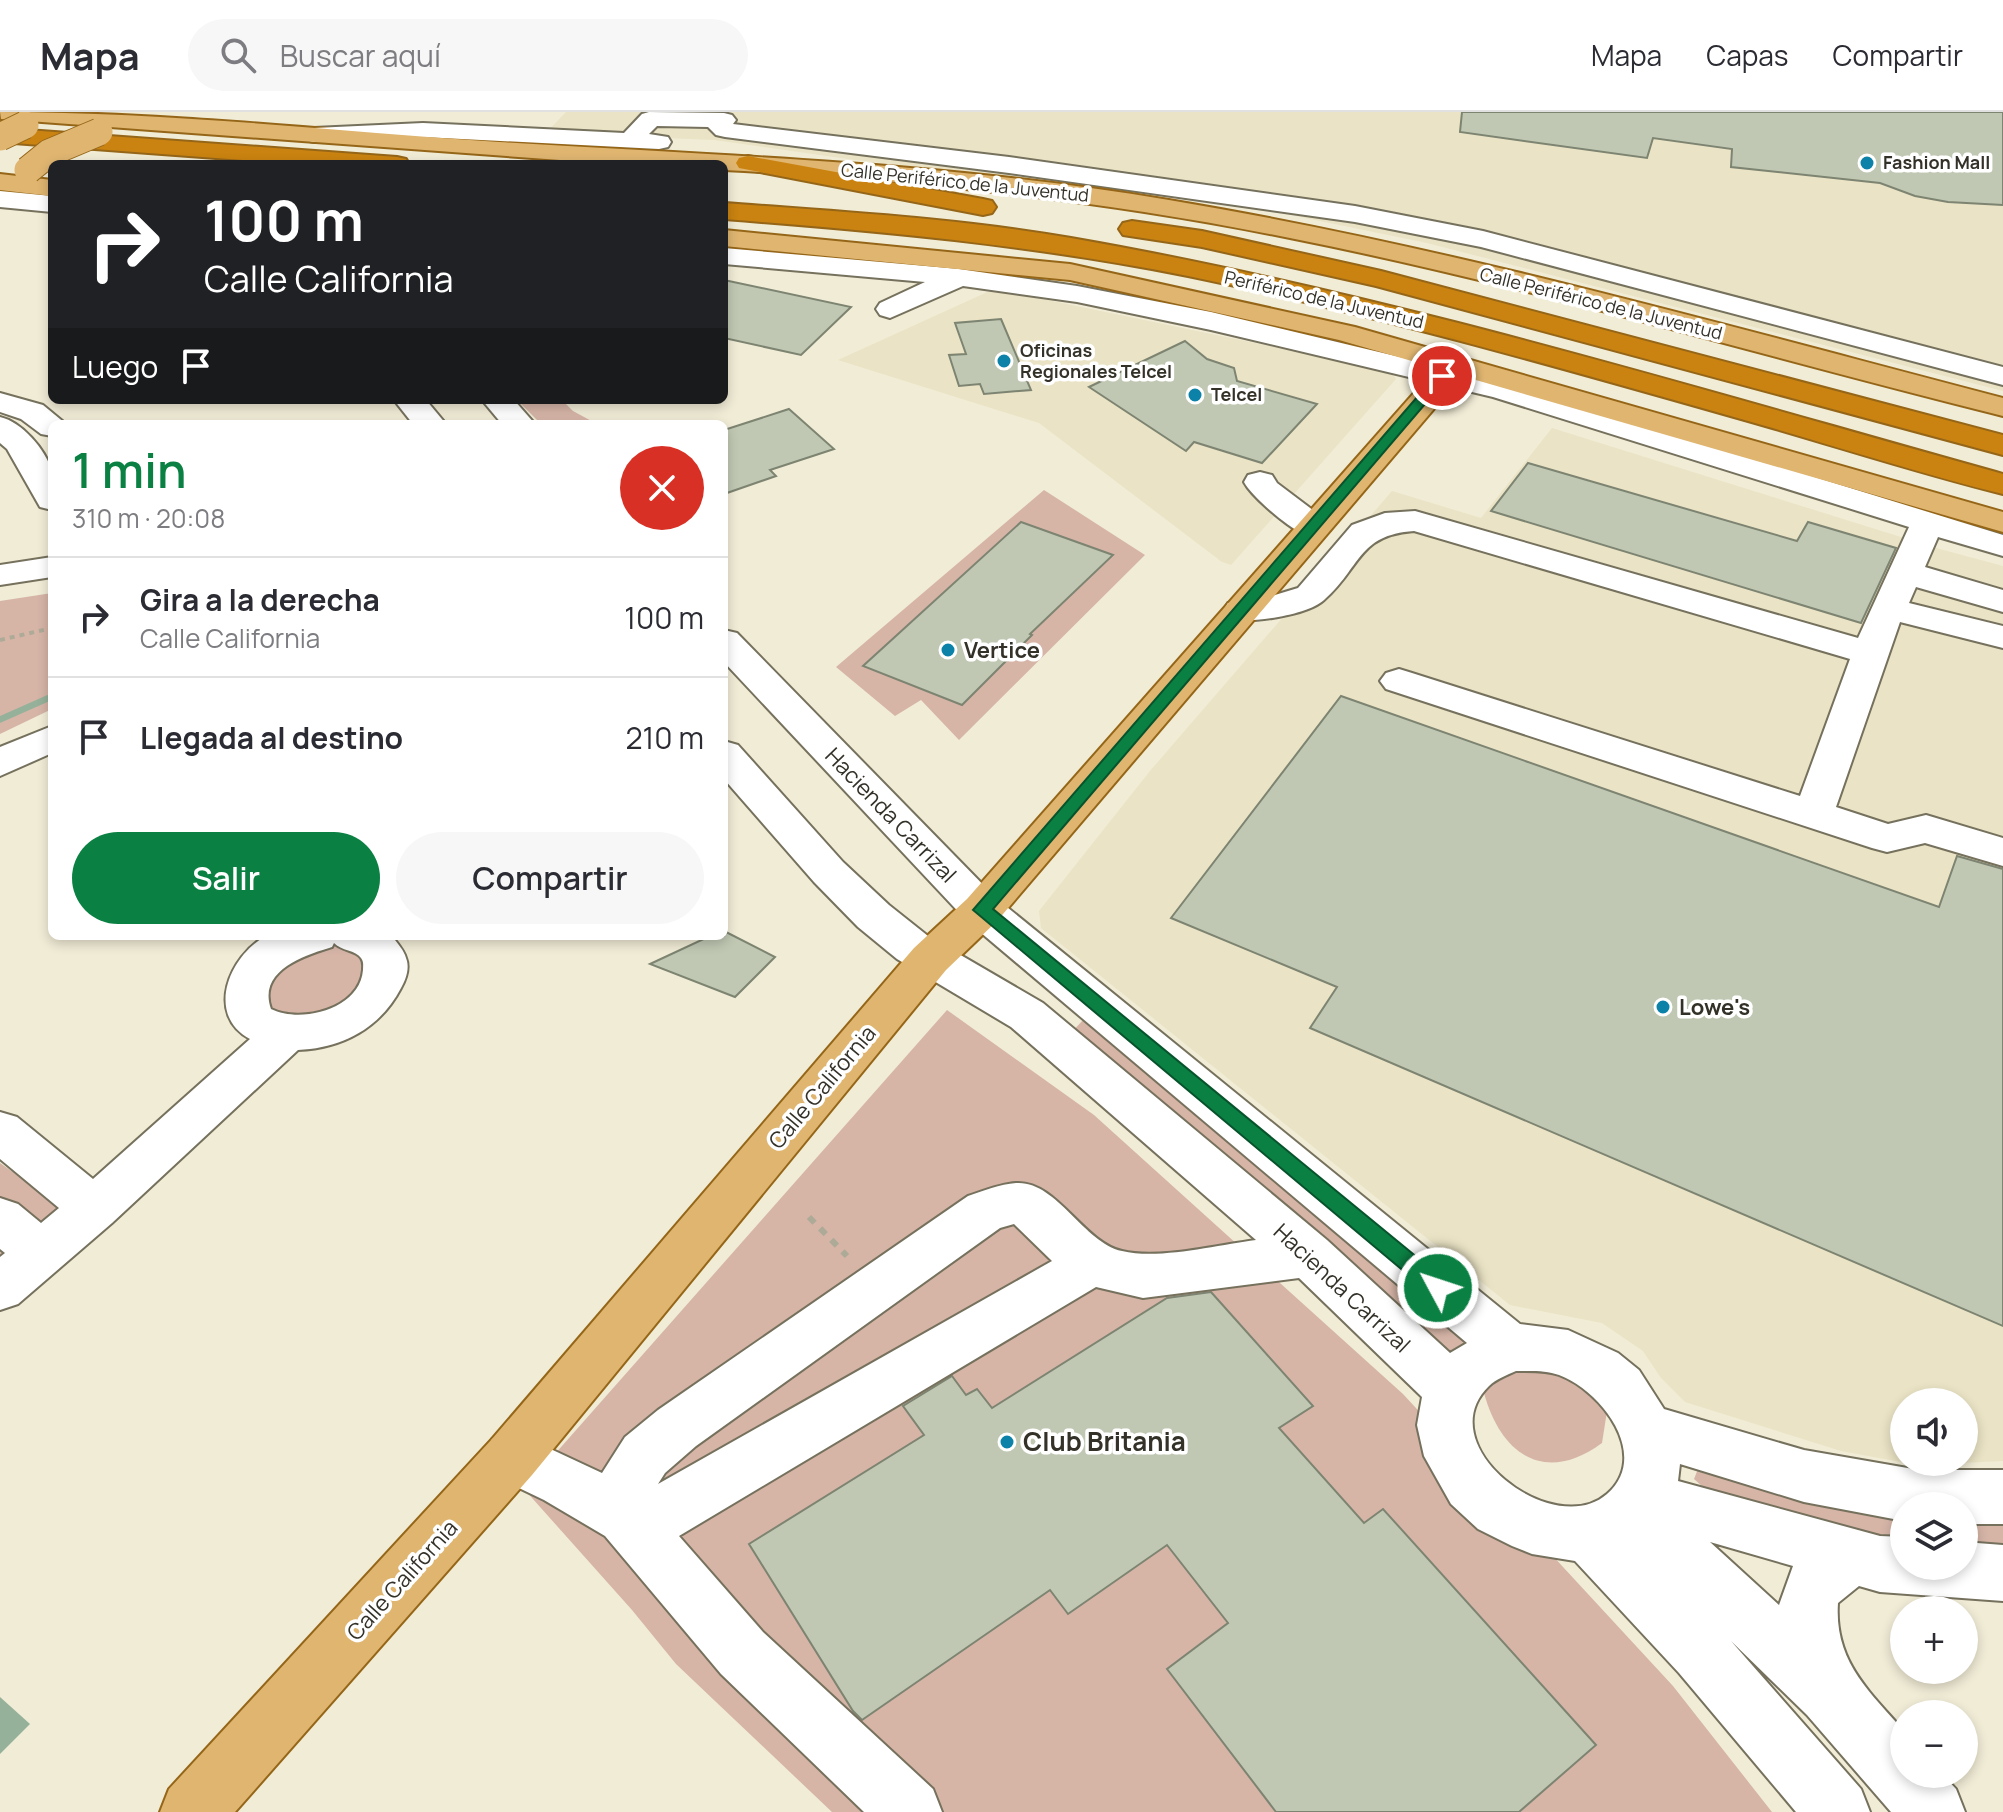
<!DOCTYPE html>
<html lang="es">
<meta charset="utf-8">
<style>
body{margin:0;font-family:Manrope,sans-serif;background:#f7f7f7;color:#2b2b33;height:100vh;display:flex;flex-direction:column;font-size:30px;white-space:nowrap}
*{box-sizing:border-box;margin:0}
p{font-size:26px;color:#7c7c81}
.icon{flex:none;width:44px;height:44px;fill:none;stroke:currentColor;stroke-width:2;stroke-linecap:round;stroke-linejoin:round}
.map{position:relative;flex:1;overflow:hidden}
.drawer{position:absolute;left:48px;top:308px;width:680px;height:520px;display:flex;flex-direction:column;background:#fff;border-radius:12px;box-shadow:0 4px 12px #0003}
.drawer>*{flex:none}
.guide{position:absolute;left:48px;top:48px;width:680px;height:244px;border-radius:12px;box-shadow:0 4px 12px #0003;background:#202124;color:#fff;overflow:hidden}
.tools{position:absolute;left:1890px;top:1276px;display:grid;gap:16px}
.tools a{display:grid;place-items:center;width:88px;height:88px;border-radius:50%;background:#fff;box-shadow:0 4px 12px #0003;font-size:40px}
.pin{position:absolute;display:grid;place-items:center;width:68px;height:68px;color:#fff;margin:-34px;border:4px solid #fff;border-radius:50%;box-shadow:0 2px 8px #0007}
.me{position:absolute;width:88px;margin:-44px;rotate:310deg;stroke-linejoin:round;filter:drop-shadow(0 0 6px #0008)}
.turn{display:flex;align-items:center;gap:28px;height:168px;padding:0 24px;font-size:36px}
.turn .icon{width:104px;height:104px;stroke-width:2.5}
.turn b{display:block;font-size:56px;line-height:68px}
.then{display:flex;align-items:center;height:76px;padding:0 24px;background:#0003;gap:16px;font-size:30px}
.round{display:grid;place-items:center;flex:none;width:84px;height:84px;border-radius:42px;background:#f7f7f7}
.summary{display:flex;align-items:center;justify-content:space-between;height:136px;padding:0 24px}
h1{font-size:48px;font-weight:600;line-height:60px;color:#0b8043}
.cta{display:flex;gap:16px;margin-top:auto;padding:16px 24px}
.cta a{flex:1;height:92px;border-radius:48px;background:#0b8043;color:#fff;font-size:32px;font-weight:600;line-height:92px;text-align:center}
.cta a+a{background:#f7f7f7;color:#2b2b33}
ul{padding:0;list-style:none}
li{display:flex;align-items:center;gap:24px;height:120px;padding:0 24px;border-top:2px solid #e1e1e2}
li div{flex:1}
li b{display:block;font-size:30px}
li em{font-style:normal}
header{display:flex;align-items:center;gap:48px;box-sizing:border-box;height:112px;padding:0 40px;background:#fff;border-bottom:2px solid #e1e1e2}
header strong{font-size:38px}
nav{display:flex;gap:44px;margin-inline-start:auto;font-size:28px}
.search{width:560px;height:72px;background:#f7f7f7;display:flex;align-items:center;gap:20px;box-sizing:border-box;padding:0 28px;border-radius:44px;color:#7c7c81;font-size:30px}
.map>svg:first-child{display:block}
.built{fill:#eae3c5;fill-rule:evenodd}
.green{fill:#d6b5a7}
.water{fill:#96b19a}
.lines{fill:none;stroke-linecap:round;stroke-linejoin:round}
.stream{fill:#96b19a;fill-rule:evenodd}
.building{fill:#c0c8b3;stroke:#7d8471;stroke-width:2}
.minor-casing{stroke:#75715d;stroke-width:4}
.major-casing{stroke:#956618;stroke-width:4}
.highway-casing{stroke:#956618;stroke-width:4}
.path-far1{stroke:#aeaa98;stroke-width:4;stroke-dasharray:5 5;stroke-linecap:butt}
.path{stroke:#aeaa98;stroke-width:6;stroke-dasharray:8 8;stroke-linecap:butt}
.minor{fill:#fff;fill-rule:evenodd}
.major{fill:#dfb570;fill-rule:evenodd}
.highway{fill:#ca8310;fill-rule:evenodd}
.major-bridge-casing{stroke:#956618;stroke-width:29;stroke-linecap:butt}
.major-bridge{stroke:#dfb570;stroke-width:27}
.route{fill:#0b8043;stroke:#07532c;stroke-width:2}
.poi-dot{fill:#0d82a9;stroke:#fff;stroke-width:3}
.labels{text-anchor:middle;stroke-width:7;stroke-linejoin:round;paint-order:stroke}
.far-poi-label{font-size:18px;font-weight:bold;fill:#333128;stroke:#fff;text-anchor:start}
.far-street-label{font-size:18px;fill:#333128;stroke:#fff}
.poi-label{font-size:22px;font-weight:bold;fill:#333128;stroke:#fff;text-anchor:start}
.street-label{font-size:22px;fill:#333128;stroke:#fff}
.near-poi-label{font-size:26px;font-weight:bold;fill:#333128;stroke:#fff;text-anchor:start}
</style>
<header>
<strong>Mapa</strong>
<div class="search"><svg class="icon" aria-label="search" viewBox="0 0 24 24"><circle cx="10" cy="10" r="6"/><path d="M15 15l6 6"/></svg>Buscar aquí</div>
<nav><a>Mapa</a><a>Capas</a><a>Compartir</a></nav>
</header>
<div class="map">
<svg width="2003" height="1700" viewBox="0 0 2003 1700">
<rect width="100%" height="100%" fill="#f1ecd6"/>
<!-- built -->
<g class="built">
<path d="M566,0H2003V279L1427,131L1218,88L855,48L714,28L546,21Z"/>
<path d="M994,177L1351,251L1392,262L1396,267L1231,453L1222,450L1039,311L838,248Z"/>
<path d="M1552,316L1936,436L2003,454V1349L1917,1353L1841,1339L1685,1290L1661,1266L1643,1239L1602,1211L1510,1193L1041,816L1039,799L1150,659L1392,379L1481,406ZM1904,1290H1964V1350H1904Z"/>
</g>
<!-- green -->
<g class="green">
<path d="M517,288H562L573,299L597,312H541Z"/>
<path d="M1044,378L1145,443L959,628L921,588L895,604L836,555Z"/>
<path d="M52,481V597L0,622V489Z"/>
<path d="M326,825L364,834L377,867L338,906L265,908L253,873Z"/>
<path d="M947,898L1094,1003L1403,1282L1673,1574L1772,1700H832L676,1552L632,1498L524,1377Z"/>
<path d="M1094,902L1486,1229L1460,1252L1072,920L1083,908Z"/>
<path d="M0,1051L71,1101L0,1160Z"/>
<path d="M1531,1242L1584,1263L1607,1299L1602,1331C1545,1373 1501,1343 1484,1281L1500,1257Z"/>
<path d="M1700,1352L1904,1403V1430L1712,1383L1694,1367Z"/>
<path d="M2003,1403V1436L1964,1437V1406Z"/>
</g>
<!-- water -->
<path class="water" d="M0,1585L30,1612L0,1642Z"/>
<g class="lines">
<!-- stream -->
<path class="stream" d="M52,581V588L0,611V604Z"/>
</g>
<!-- building -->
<g class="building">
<path d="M1462,0H2003V93L1948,90L1915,84L1880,71L1731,55L1732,37L1653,26L1647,46L1460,20Z"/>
<path d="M724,168L851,195L801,243L724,226Z"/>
<path d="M1001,207L1031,278L984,282L980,272L959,274L949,243L966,242L955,211Z"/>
<path d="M1185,229L1207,247L1234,256L1237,269L1317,292L1262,351L1194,330L1186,339L1089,275Z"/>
<path d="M789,297L834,337L770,358L776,364L724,382V318Z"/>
<path d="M1528,351L1797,429L1808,410L1896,436L1861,511L1491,399Z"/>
<path d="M1021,410L1113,443L1030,522L1032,523L962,593L863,554Z"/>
<path d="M1341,584L1939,795L1957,744L2003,757V1214L1310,916L1337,875L1171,806Z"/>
<path d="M724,819L775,845L735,885L650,852L710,824H724Z"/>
<path d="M1211,1180L1313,1294L1279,1316L1364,1411L1383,1397L1596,1633L1519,1700H1276L1167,1557L1228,1511L1167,1433L1068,1502L1050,1478L862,1608L853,1599L749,1432L924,1323L903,1294L952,1264L966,1283L977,1277L992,1296L1167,1186Z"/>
</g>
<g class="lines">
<defs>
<g id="minor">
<path d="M649,0L724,1L732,3L736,8L733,12L1009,45L1355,94L1483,119L2003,255V273L1481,135L1355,110L1009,61L725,25L716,23L708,15L657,14L649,22L668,25L671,30L668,35L659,37L423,25L314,30L305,28L302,23L305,18L314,16L423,11L624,21L642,2Z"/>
<path d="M0,79L52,84V100L0,95Z"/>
<path d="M724,136L959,157L1077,174L1211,200L1513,272L2003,423V444L1938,425L1925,455L2003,478V500L1916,475L1909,491L2003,514V536L1900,510L1836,695L1888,712L1926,703L2003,726V754L1925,731L1887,740L1872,736L1386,577L1380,569L1386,561L1399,557L1412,561L1800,684L1850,547L1414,419C1357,423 1361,456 1324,488C1308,503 1250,512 1228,507L1223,499L1228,491L1268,485L1298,476L1352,413L1385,401L1415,399L1858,526L1909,415L1493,285L1211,218L1077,190L963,174L890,206L880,203L876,197L880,191L925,170L724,152Z"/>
<path d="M0,281L43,293L66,312H52V324L41,322L21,307L0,300Z"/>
<path d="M394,288H426L446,312H413Z"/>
<path d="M482,288H514L535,312H502Z"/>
<path d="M0,305C22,310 45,337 52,359C55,370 52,386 52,398L40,395L7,337L0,331Z"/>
<path d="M1260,360L1272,363L1277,371L1326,408L1331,415L1326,422C1324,423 1315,425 1313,425C1296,424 1252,385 1244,370L1248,363Z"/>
<path d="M52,445V465L0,473V453Z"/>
<path d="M724,518L737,521L997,787L1520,1212L1568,1218L1618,1241L1639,1258L1664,1297L1804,1338L1919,1358H2003V1412H1964V1394H1904V1409L1804,1390L1680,1352L1678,1369L1880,1424L1904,1425V1454H1964V1430L2003,1433V1489L1880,1480L1859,1474L1838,1491C1834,1549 1869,1579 1904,1619V1662H1942L1956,1677L1965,1700H1891L1807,1603L1731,1529L1861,1677L1870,1700H1796L1679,1561L1575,1449L1532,1442L1512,1434L1478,1417L1451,1392L1424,1344L1417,1313L1422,1285L1299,1166L1143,1186L1096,1175L679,1424L763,1520L933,1677L942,1700H864L721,1562L605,1424L544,1388L492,1363L484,1345L492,1327L512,1319L602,1361L625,1325L658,1298L968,1084C983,1079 1000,1072 1016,1071C1056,1068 1083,1130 1122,1139C1159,1148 1217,1133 1256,1128L1011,915L897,847L858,815L814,770L724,667V629L738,633L843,750L889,793L928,824L1043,891L1327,1128L1450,1241L1467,1231L967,809L724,550ZM1014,1112L1052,1149L658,1372L665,1361L696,1334L1000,1116ZM1516,1259C1530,1259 1546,1258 1559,1263C1602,1279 1651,1344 1607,1382C1553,1429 1428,1333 1489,1274C1496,1267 1507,1263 1516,1259ZM1710,1430L1793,1454L1779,1493Z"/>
<path d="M52,614V641L0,664V635Z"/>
<path d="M266,824H392C397,831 404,838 406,846C410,856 406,867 401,876C380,916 343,936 298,938L112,1111L18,1192L0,1198V1145L5,1141L0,1137V1086L18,1092L41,1111L59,1096L0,1047V1000L17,1005L93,1067L250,927C205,903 229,844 266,824ZM334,831C341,839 356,838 361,846C364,850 363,853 363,858C360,897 301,912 271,897C257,858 306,843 332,835Z"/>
</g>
<g id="major">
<path d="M0,0C167,0 333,19 499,30C723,44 947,50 1169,88C1451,135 1727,214 2003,286V304C1765,245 1531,174 1290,126C1103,88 915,68 724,58V52L560,48L1,7Z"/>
<path d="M0,62L52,68V84L0,78Z"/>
<path d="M724,118L1070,152L1355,215L2003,400V420L1462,264L997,809L946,858L532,1363L235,1700H160L169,1677L492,1327L914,836L967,787L1436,256L1339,228L1070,168L724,134Z"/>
</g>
<g id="highway">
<path d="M0,16L397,45L406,47L409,52H295L0,30Z"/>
<path d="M748,44L983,87L992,89L996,95L992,101L983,103L739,56L736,51L739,46Z"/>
<path d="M724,91C840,100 957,106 1071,126C1387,181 1694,276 2003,362V382C1922,362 1842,336 1762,313C1572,259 1382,204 1188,164C1034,133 880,119 724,107Z"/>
<path d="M1132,109L1202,119L1381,159L2003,323V343L1376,174L1202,135L1123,123L1119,117L1123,111Z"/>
</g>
</defs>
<!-- minor casing -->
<use href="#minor" class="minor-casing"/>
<!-- major casing -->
<use href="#major" class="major-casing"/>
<!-- highway casing -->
<use href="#highway" class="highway-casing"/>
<!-- path-far1 -->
<path class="path-far1" d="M0,528L52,516"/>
<!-- path -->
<path class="path" d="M809,1105L847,1144"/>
<!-- minor -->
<use href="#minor" class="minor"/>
<!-- major -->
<use href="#major" class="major"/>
<!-- highway -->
<use href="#highway" class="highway"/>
<defs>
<g id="major-bridge">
<path d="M0,25L25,13"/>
<path d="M28,58L49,41L99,20"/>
</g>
</defs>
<!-- major-bridge casing -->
<use href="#major-bridge" class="major-bridge-casing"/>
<!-- major-bridge -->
<use href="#major-bridge" class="major-bridge"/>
</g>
<!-- route -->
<path class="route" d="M1438,261L1449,264L993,797L1446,1169L1449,1176L1446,1182L1438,1185L1431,1182L973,798Z"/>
<!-- markers -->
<g class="poi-dot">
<circle cx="1867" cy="51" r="8"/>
<circle cx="1004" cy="249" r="8"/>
<circle cx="1195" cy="283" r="8"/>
<circle cx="948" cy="538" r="8"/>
<circle cx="1663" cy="895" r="8"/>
<circle cx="1007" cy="1330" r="8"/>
</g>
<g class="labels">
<!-- far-poi labels -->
<g class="far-poi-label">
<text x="1883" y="57">Fashion Mall</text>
<text x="1020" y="245">Oficinas<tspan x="1020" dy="21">Regionales Telcel</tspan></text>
<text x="1211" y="289">Telcel</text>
</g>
<!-- far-street labels -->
<g class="far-street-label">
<text transform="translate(965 71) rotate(6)" y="6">Calle Periférico de la Juventud</text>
<text transform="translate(1324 188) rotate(13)" y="6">Periférico de la Juventud</text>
<text transform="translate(1601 192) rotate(14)" y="6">Calle Periférico de la Juventud</text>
</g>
<!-- poi labels -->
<g class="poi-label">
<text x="964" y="546">Vertice</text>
<text x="1679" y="903">Lowe's</text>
</g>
<!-- street labels -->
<g class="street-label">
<text transform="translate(891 703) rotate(46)" y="8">Hacienda Carrizal</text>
<text transform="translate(822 975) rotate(-50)" y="8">Calle California</text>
<text transform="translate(1342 1176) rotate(43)" y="8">Hacienda Carrizal</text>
<text transform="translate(402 1468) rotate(-48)" y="8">Calle California</text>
</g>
<!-- near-poi labels -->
<g class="near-poi-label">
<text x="1023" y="1339">Club Britania</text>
</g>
</g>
</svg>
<div class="tools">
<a><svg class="icon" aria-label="sound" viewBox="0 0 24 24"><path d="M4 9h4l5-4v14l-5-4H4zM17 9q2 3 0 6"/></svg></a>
<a><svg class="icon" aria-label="layers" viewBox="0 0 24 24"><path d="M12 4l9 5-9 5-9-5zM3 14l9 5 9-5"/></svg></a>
<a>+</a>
<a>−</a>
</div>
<div class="pin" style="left:1442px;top:264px;background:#d93025"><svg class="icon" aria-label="arrive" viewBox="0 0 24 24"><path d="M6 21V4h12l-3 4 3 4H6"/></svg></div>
<svg class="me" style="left:1438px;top:1176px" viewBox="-20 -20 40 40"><circle r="17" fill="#0b8043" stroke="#fff" stroke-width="3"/><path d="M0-11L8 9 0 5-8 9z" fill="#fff"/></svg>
<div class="guide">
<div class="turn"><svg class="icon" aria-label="right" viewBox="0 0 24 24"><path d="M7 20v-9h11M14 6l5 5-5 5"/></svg><div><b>100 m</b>Calle California</div></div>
<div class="then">Luego<svg class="icon" aria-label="arrive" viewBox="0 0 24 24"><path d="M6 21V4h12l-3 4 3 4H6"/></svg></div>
</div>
<section class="drawer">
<div class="summary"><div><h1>1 min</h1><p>310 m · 20:08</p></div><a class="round" style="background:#d93025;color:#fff"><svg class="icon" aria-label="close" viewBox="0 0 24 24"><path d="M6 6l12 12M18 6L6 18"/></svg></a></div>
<ul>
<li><svg class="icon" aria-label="right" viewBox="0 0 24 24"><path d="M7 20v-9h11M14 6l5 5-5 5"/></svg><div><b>Gira a la derecha</b><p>Calle California</p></div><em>100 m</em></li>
<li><svg class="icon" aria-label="arrive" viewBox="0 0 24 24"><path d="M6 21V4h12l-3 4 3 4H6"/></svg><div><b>Llegada al destino</b></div><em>210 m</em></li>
</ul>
<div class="cta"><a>Salir</a><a>Compartir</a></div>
</section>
</div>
